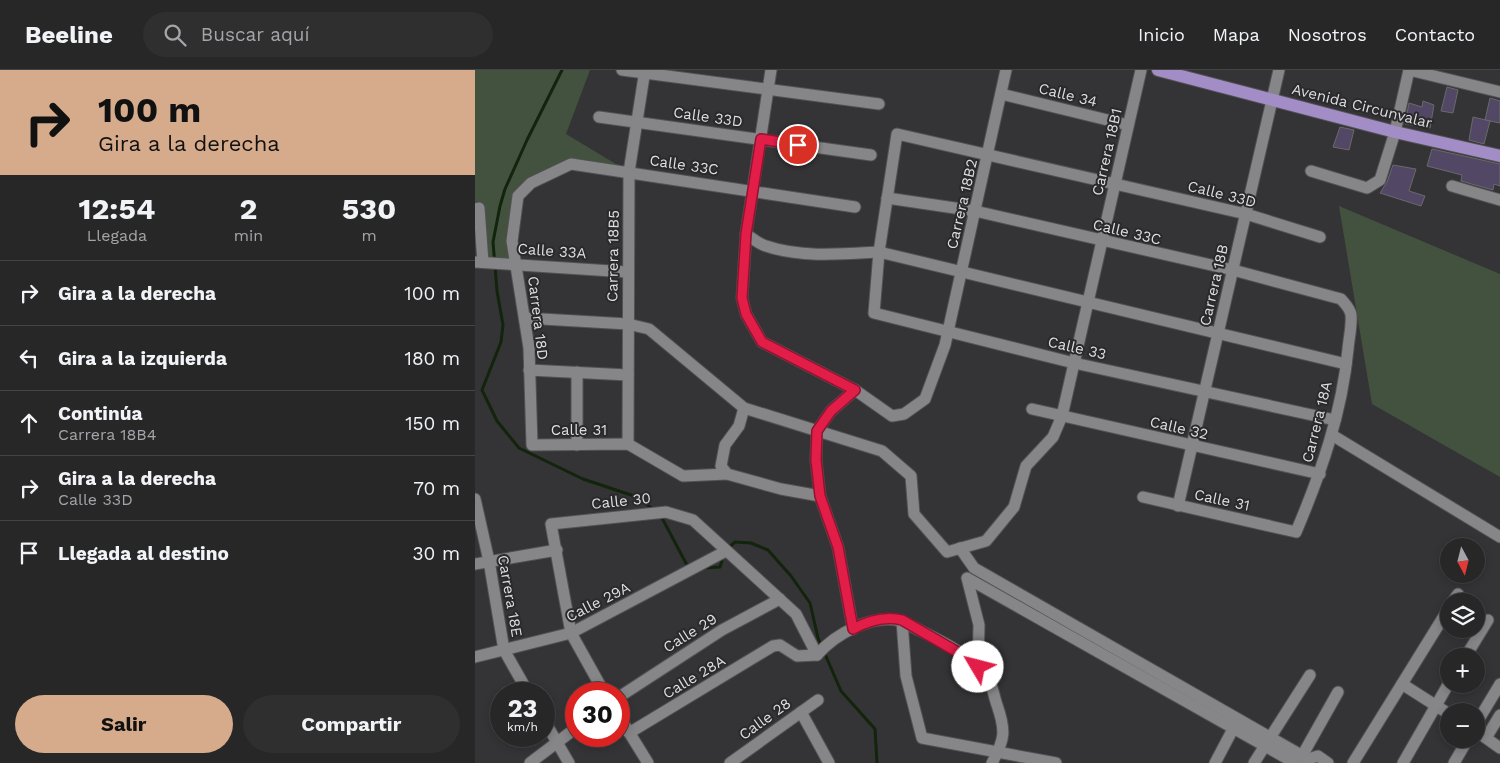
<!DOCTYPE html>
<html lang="es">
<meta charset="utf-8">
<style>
body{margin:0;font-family:"Work Sans",sans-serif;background:#2f2f30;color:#f1f3f6;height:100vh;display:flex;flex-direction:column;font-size:19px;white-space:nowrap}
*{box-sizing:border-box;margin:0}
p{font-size:16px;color:#a4a5a8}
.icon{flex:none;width:28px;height:28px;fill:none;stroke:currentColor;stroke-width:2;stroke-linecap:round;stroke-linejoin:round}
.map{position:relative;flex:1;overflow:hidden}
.side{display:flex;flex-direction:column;background:#272728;width:475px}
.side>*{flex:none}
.guide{background:#d6ab8b;color:#111;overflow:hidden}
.needle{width:32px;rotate:173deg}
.tools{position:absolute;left:965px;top:468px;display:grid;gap:10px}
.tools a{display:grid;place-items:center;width:45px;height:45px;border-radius:50%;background:#272728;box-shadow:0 2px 8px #0003,0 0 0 1px #434445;font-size:25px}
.speed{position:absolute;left:15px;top:612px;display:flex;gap:10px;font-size:25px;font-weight:700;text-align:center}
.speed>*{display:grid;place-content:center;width:65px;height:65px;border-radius:50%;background:#272728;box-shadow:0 2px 8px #0003,0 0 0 1px #434445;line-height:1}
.speed small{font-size:12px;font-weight:400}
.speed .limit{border:8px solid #d22;background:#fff;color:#111}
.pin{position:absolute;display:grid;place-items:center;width:42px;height:42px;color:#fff;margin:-21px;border:2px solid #fff;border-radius:50%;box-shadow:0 1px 5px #0007}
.me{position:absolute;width:55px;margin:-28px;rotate:307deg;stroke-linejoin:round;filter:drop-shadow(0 0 4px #0008)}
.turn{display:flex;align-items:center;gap:18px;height:105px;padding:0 15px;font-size:22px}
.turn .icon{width:65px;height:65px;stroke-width:2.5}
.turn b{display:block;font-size:35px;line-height:42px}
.eta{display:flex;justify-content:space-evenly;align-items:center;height:85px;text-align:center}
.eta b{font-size:30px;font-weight:700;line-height:35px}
.action{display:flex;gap:10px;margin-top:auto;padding:10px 15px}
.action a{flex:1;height:58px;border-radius:30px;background:#d6ab8b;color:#111;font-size:20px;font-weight:700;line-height:58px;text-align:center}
.action a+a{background:#2f2f30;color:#f1f3f6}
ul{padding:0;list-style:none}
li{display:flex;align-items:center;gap:15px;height:65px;padding:0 15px;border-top:1px solid #434445}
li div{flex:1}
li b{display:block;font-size:19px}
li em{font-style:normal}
header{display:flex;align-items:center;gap:30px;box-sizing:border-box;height:70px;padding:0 25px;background:#272728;border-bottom:1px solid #434445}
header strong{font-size:24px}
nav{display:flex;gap:28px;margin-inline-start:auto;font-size:18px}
.search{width:350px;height:45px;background:#2f2f30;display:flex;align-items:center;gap:12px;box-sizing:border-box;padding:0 18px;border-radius:28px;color:#a4a5a8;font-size:19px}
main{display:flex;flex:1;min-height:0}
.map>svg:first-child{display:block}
.green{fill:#43523f}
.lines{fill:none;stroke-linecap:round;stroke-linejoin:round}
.stream{stroke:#12240c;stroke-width:3}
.building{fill:#524865;stroke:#69696b}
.minor-casing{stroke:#525153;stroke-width:13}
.major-casing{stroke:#525153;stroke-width:14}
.minor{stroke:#868588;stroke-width:11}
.major{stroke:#a28dc7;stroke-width:12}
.route-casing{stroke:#92132f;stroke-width:12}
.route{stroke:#e11d48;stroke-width:9}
.labels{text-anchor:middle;stroke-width:4;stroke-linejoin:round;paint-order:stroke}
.street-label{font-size:15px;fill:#dedddf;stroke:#2a2a2c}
</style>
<header>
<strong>Beeline</strong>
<div class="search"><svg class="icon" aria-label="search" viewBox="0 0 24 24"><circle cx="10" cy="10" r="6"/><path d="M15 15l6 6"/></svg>Buscar aquí</div>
<nav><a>Inicio</a><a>Mapa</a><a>Nosotros</a><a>Contacto</a></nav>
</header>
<main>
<section class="side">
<div class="guide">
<div class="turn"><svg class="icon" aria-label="right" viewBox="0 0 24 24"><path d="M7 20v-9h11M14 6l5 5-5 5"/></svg><div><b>100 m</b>Gira a la derecha</div></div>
</div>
<div class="eta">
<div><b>12:54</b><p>Llegada</p></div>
<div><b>2</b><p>min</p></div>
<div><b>530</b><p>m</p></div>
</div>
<ul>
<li><svg class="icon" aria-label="right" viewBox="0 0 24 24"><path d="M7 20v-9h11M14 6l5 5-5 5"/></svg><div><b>Gira a la derecha</b></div><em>100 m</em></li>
<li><svg class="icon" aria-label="left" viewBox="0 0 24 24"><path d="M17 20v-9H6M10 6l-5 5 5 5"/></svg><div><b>Gira a la izquierda</b></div><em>180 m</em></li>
<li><svg class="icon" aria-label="ahead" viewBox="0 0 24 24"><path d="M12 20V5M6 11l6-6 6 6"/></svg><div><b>Continúa</b><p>Carrera 18B4</p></div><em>150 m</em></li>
<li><svg class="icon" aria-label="right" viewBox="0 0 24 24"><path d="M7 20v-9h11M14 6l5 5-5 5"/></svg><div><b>Gira a la derecha</b><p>Calle 33D</p></div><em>70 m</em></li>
<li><svg class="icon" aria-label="arrive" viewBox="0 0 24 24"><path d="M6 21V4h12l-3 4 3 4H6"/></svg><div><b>Llegada al destino</b></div><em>30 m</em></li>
</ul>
<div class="action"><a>Salir</a><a>Compartir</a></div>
</section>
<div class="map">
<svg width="1025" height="693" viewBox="0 0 1025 693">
<rect width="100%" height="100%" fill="#343436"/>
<!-- green -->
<g class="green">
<path d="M0,0H115L91,64L154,102L96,94L43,126L41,193L8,192L0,139Z"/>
<path d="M864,136L1025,204V407L897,334Z"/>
</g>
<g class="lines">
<!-- stream -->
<g class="stream">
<path d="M87,0L52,70L30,119L25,136L18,172L22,221L28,255L26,272L7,320L22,351L44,378L108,409L162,427L179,440"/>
<path d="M186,446L213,497"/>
<path d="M252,479L260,472L276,473L293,480L316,506L335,533L343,568L366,621L400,659L402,693"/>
<path d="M227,498L245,497L248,487"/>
</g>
</g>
<!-- building -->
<g class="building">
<path d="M972,17L983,20L978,43L966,41Z"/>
<path d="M1015,28L1025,31V53L1010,50Z"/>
<path d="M948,31L959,35L955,58L930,54L934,33L947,37Z"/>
<path d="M998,47L1015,51L1009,74L994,70Z"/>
<path d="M865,57L879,60L874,80L858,77Z"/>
<path d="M957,79L1025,94V116L1019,114L1018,120L986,111L987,105L952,96Z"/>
<path d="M918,95L941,99L934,121L950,126L946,136L905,123L912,112Z"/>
</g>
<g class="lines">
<defs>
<g id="minor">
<path d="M147,0L404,34"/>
<path d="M296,0L271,164L267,228L271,244L287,272L380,320"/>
<path d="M934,0L1025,22"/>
<path d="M526,24L653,55"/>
<path d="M124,47L396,85"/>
<path d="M836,101L892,118L905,110L920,62L934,0"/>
<path d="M977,116L1025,130"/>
<path d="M412,128L500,141L758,200L866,229C870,234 875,238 876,245C877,255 874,268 873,279C867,343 846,403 821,462L668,427"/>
<path d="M0,139L4,138L8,192"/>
<path d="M271,164C277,168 284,174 291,176C326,188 368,184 404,182L871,294"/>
<path d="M845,167L771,144L422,64L404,182L399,243L599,293L860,350"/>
<path d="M0,192L152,202"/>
<path d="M50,248L153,254L174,259L269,338L407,381L436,406L439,444L472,482L511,471L539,437L551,396L578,367L587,346L666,0"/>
<path d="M54,300L153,305"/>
<path d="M102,302V375"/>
<path d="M269,338L264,356L250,375L246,396L252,404L306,419L345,426"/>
<path d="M557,339L845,404"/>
<path d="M857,365L1025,467"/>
<path d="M153,374L154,102L170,0"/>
<path d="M252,404L208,406L153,374L57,375L54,278L37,171L43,126L56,113L96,94L380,137"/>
<path d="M0,429L14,491L29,580L54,624"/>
<path d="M703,436L804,0"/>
<path d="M485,478L499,498L833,689"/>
<path d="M0,494L82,480"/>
<path d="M978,531L983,524"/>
<path d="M427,551L431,606L447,668L581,693"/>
<path d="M378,559L363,477L345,426L341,390L342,361L356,341L380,320L417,346L429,344L450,329L470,275L531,0"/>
<path d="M991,586L1013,550"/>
<path d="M0,587L96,563L251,481"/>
<path d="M503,597L504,555L492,508L820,693"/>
<path d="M927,614L974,644"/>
<path d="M130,624L96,563L76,454L191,442L218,450L321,544L342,585"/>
<path d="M144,627L247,560L305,529"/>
<path d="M326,642L354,693"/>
<path d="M144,646L173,693"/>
<path d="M69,650L94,693"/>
<path d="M1001,654L1025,614"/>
<path d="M1001,661L1025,678"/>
<path d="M154,663L298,576L305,575L322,586L342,585C360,564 398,543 427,551C455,567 495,581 513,609C518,616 519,627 522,635C531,661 530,669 517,693"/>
<path d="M1011,668L1025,645"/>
<path d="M827,686L863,622"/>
<path d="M55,693L101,658"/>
<path d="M255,693L343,630"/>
<path d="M740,693L758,659"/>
<path d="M779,693L835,605"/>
<path d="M830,693L833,689L843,686L853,693"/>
<path d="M878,693L974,538"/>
<path d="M928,693L974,613"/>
<path d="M979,693L993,669"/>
</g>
<path id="major" d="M683,0L920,62L1025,86"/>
</defs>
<!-- minor casing -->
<use href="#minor" class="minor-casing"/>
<!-- major casing -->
<use href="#major" class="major-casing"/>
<!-- minor -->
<use href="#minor" class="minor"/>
<!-- major -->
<use href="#major" class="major"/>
</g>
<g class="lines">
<defs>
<path id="route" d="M323,75L286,69L271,164L267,228L271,244L287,272L380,320L356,341L342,361L341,390L345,426L363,477L378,559C393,551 410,546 427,550L486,584L503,597"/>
</defs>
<!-- route casing -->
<use href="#route" class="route-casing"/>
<!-- route -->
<use href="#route" class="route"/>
</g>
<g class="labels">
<!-- street labels -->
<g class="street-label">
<text transform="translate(593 25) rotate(14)" y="5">Calle 34</text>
<text transform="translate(887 36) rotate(14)" y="5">Avenida Circunvalar</text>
<text transform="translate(233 47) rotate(8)" y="5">Calle 33D</text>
<text transform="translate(632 82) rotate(-77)" y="5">Carrera 18B1</text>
<text transform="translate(209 95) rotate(8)" y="5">Calle 33C</text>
<text transform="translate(747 124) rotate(14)" y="5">Calle 33D</text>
<text transform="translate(487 134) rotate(-77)" y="5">Carrera 18B2</text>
<text transform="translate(652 162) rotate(13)" y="5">Calle 33C</text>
<text transform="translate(77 181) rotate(4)" y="5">Calle 33A</text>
<text transform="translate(138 186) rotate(-89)" y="5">Carrera 18B5</text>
<text transform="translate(739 215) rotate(-77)" y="5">Carrera 18B</text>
<text transform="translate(63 248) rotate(83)" y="5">Carrera 18D</text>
<text transform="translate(602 278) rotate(13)" y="5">Calle 33</text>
<text transform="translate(842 352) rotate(-76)" y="5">Carrera 18A</text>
<text transform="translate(704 358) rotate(13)" y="5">Calle 32</text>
<text x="104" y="365">Calle 31</text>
<text transform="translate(747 430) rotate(12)" y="5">Calle 31</text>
<text transform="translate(146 431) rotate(-6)" y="5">Calle 30</text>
<text transform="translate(35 526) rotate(80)" y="5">Carrera 18E</text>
<text transform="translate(123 532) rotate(-27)" y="5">Calle 29A</text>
<text transform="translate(215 563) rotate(-32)" y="5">Calle 29</text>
<text transform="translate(219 607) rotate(-31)" y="5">Calle 28A</text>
<text transform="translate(290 649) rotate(-36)" y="5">Calle 28</text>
</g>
</g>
</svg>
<div class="tools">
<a><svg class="needle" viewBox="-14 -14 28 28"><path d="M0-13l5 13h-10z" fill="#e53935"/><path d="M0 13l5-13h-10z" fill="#a4a5a8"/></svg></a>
<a><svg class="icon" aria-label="layers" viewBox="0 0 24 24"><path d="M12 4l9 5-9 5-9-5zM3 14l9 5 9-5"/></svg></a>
<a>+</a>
<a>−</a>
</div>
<div class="speed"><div>23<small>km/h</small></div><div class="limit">30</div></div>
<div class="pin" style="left:323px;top:75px;background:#d93025"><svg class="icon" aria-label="arrive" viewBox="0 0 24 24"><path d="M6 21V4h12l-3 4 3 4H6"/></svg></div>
<svg class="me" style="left:503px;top:597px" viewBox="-20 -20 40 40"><circle r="19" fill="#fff"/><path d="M0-13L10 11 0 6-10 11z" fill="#e11d48"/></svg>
</div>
</main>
